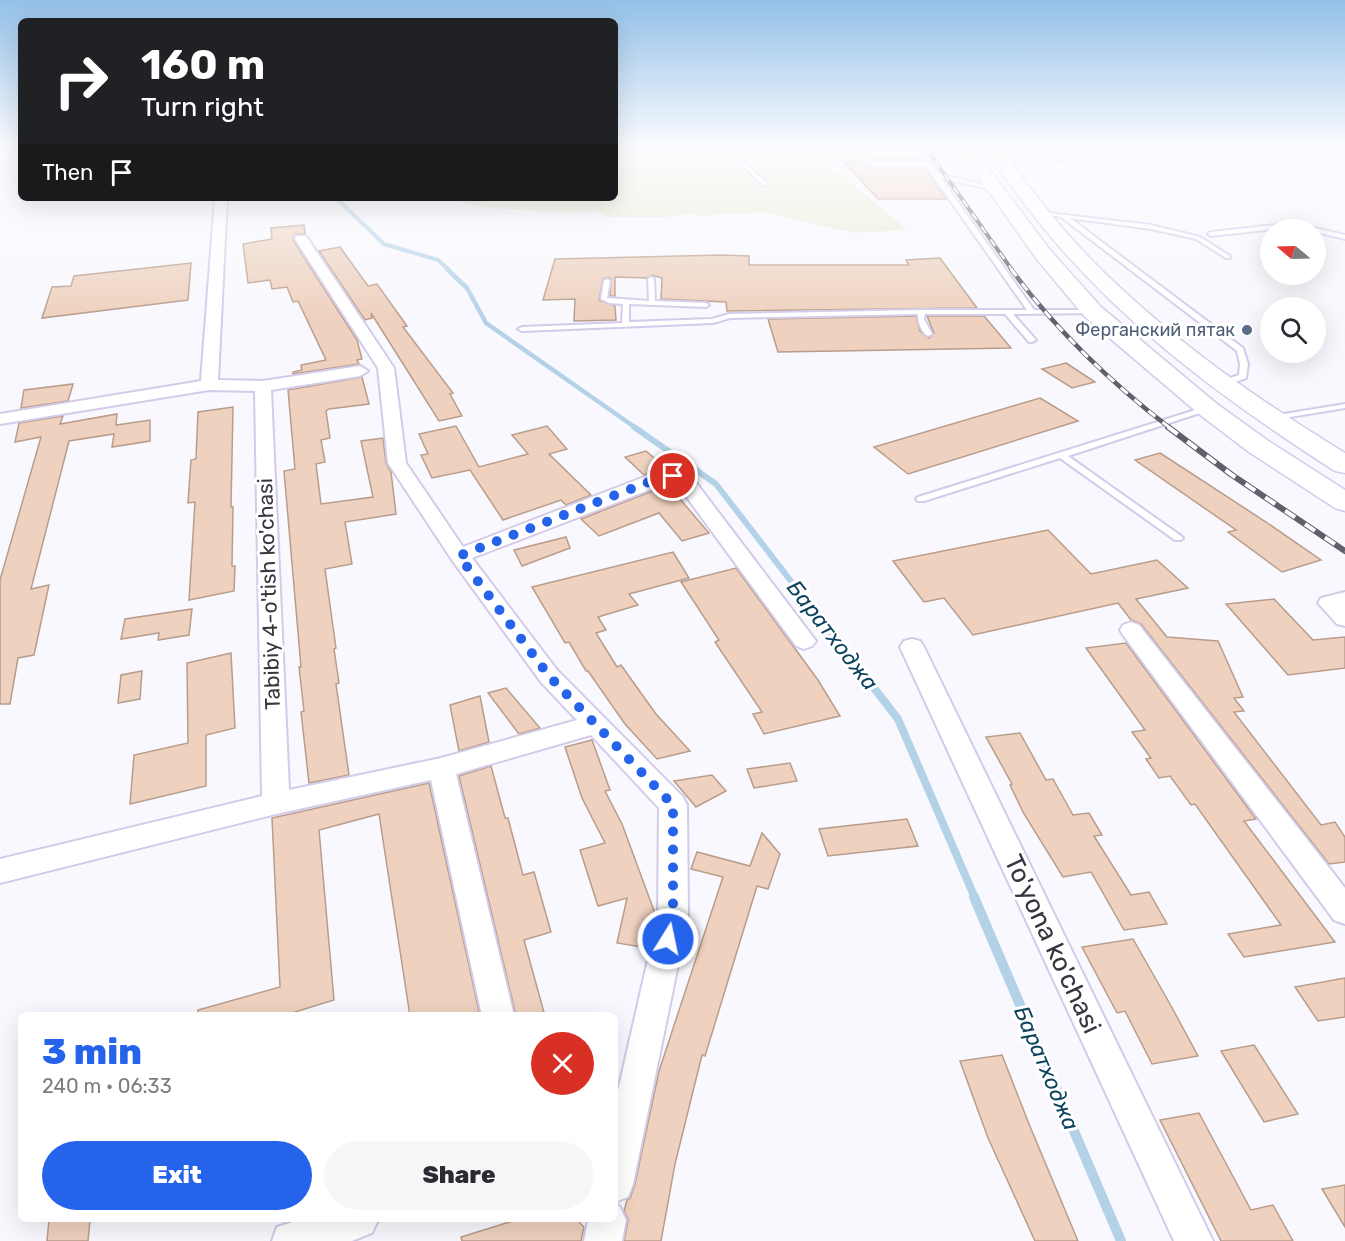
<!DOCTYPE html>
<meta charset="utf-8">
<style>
body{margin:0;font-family:Rubik,sans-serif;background:#f7f7f7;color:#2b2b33;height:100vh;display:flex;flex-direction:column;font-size:22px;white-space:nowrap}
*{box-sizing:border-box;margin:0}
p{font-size:20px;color:#7c7c81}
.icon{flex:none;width:33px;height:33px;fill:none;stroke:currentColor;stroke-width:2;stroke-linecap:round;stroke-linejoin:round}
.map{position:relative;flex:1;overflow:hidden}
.details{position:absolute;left:18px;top:1012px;width:600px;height:210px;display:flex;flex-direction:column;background:#fff;border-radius:9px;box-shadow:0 6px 24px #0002}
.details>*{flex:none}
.guide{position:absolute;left:18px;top:18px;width:600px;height:183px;border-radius:9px;box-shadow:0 6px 24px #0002;background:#202124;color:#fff;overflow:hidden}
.needle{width:39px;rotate:289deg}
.fabs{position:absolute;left:1260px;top:219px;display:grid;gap:12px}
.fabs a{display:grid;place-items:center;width:66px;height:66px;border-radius:50%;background:#fff;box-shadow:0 6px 24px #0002;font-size:30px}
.pin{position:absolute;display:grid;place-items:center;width:51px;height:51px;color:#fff;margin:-26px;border:3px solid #fff;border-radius:50%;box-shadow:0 2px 6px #0007}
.me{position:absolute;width:66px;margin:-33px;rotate:10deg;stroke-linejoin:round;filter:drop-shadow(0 0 4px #0008)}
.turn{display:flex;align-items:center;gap:21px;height:126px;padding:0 24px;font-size:27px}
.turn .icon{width:78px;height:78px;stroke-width:2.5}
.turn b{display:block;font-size:42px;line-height:51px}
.then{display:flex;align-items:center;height:57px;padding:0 24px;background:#0003;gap:12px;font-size:22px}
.round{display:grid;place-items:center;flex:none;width:63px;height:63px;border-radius:32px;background:#f7f7f7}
.head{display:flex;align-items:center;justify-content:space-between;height:102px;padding:0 24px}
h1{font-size:36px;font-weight:800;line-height:45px;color:#2563eb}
.button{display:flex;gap:12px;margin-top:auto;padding:12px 24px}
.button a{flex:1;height:69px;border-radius:36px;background:#2563eb;color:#fff;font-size:24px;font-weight:800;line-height:69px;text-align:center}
.button a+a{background:#f7f7f7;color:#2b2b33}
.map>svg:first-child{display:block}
.green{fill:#e5eed1}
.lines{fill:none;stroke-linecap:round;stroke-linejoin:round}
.stream-far4{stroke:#b4d2e7;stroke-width:4}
.stream-far3{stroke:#b4d2e7;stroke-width:4.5}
.stream-far2{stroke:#b4d2e7;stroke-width:6}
.stream-far1{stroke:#b4d2e7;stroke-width:8}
.stream{stroke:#b4d2e7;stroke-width:10}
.building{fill:#eed1be;stroke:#b99d8b;stroke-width:1.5}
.service-casing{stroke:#d3cbe9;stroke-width:4}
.minor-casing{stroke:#d3cbe9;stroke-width:4}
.trunk-casing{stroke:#d3cbe9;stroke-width:3}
.service{fill:#fff;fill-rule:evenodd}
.minor{fill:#fff;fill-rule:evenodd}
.trunk{fill:#fff;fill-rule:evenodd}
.rail-far2-casing{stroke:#625f6a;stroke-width:4}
.rail-far1-casing{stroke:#625f6a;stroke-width:4.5}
.rail-casing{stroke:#625f6a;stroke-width:6}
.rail-far2{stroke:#fff;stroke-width:2;stroke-dasharray:8;stroke-linecap:butt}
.rail-far1{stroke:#fff;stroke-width:3;stroke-dasharray:9;stroke-linecap:butt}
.rail{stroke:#fff;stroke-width:4;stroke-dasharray:12;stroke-linecap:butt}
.route{stroke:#2563eb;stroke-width:10;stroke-dasharray:0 18}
.service-dot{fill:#5c6f8a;stroke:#fff;stroke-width:2}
.labels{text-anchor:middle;stroke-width:6;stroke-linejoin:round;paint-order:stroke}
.far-service-label{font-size:18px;fill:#4e5e75;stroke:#fff;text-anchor:end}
.street-label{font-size:21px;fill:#383440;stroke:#fff}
.water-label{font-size:22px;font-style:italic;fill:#0d435f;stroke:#fff}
.near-street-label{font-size:26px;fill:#383440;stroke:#fff}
</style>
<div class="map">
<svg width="1345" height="1241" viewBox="0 0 1345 1241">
<rect width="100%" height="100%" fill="#f9f8fe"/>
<!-- green -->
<path class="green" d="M615,148H801L847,179L907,230L853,233L764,212L700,216L689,214L668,217H609L596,211L567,213L483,207L457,201V198H615Z"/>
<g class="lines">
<!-- stream-far4 -->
<path class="stream-far4" d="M336,198L384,244L438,260L449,270"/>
<!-- stream-far3 -->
<path class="stream-far3" d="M447,269L467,288L486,323L636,428"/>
<!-- stream-far2 -->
<path class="stream-far2" d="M634,427L716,484L831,633"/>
<!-- stream-far1 -->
<path class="stream-far1" d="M830,631L898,719L975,898"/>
<!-- stream -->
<path class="stream" d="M974,897L1121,1241"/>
</g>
<!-- building -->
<g class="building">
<path d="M844,148H914L920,160H872L867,165L872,168H925L946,199H878L844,162H854Z"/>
<path d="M304,225L305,234H295L293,240L357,340L362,359L357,360L359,364L293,374V372L302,370L301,365L326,360L298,301L293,302L287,287L272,289L270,280L248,283L243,244L272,239L271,228Z"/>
<path d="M340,247L368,286L377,284L407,326L403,327L453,393L450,394L462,416L439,421L371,313L372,318L365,320L319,251Z"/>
<path d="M722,255L749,256V265H909L906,260L940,258L977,308L727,311L726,302L661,299L662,278L652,275L646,278L615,277V296H610L611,279L608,277L603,279L599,300L615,306L616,320L574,321L575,299L543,300L555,259Z"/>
<path d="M191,263L188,300L42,318L52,287L71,286L74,276Z"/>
<path d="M916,316L920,331L929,338L934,333L927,316H984L1011,348L778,352L768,319Z"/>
<path d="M1066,363L1095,382L1072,388L1042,369Z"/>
<path d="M362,377L369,404L329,409L326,411L330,438L321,440L325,462L316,464L321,504L373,497L361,441L383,438L386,463L391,472L396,514L345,522L352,564L325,569L336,648L334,649L339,683L336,684L349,775L309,783L301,712L304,711L299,667H301L284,471L295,469L288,390Z"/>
<path d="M73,384L68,401L21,408L24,390Z"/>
<path d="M1040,398L1078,421L908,474L874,447Z"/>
<path d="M233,407L231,507H233L232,566H235L234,591L189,600L195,502L188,503L191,460L196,459L198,412Z"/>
<path d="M117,414L116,425L150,420V441L112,447L114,434L69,441L31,589L49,585L34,655L18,658L10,704H0V580L41,437L15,442L19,423L63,416L60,424Z"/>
<path d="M456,426L479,467L528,454L512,435L547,426L567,449L549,454L591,495L566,505L561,500L503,520L470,470L432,478L421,455L428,454L419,434Z"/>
<path d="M646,451L666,468L644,475L625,457Z"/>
<path d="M1160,453L1266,522L1321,560L1282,572L1228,532L1236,530L1135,460Z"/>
<path d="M668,485L709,533L682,541L659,513L599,536L581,519Z"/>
<path d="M1048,530L1091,574L1157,560L1188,588L1136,599L1167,637L1218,641L1243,697L1234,698L1244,711L1234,712L1321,825L1335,822L1345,837V862L1329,864L1141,624L1131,620L1118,603L973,635L944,598L924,602L893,561Z"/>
<path d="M566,537L570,548L522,566L514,550Z"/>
<path d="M673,552L689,578L629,594L638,605L598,617L606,630L596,633L617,667L621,665L656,714L690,751L657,759L625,724L588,671H586L569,642L565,643L532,587Z"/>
<path d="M736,568L818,680L840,716L764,734L753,714L762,712L715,642L719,640L681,582Z"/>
<path d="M1274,599L1313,640L1345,637V668L1288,675L1226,604Z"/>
<path d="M192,609L189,635L158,640L159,633L121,639L125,619Z"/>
<path d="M1126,643L1256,819L1244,821L1335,942L1244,957L1228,934L1281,925L1195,804L1191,805L1170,776L1159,778L1146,759L1151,758L1132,732L1145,730L1086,648Z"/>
<path d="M231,653L235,728L206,735V786L130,804L134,755L188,743L187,663Z"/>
<path d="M142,671L140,699L118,703L121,675Z"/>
<path d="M506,688L540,728L519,734L488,693Z"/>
<path d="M480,696L489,742L459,751L450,705Z"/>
<path d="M1020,733L1046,780L1053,779L1073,815L1089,813L1102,835L1094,836L1131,895L1149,892L1167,924L1124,930L1091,872L1063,877L1024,814L1010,785L1012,784L986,737Z"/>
<path d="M592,740L610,790L605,791L622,824L656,916L648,948L617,943L627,898L598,906L580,850L605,843L582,798L565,747Z"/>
<path d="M790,763L797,781L754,788L747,769Z"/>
<path d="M491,766L505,818H508L523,875L534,872L551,932L524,940L545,1016H516L459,776Z"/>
<path d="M712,775L726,791L696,807L674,781Z"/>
<path d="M429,783L480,1016H410L379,814L319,830L334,1000L282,1016H198V1010L280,987L272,818Z"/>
<path d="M907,819L918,846L828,856L819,829Z"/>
<path d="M762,833L780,854L768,889L757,886L705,1056L702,1055L675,1164L661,1241H624L628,1220L624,1211L627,1200L630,1198L635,1184L659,1071L723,877L691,869L697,852L750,866Z"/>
<path d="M1133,939L1170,1004L1198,1056L1152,1064L1125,1011L1117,1013L1082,947Z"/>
<path d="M1345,978V1017L1318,1021L1295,987Z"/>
<path d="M1254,1045L1298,1114L1264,1122L1221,1051Z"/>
<path d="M1002,1055L1029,1124L1078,1241H1035L988,1138L960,1061Z"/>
<path d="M1199,1113L1251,1210L1273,1205L1293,1241H1221L1160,1120Z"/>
<path d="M1345,1185V1227L1322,1189Z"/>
<path d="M49,1220H90L88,1241H47Z"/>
<path d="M516,1220H577L584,1227L581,1241H462L461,1237Z"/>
</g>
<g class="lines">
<defs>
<g id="service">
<path d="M739,148H743L744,162L767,183V185H763L740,163Z"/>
<path d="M945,148H952L923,156L939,174L997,188L994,190L941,178L1034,310H1093L1096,312L1095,313L1013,314L1036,340L1032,342H1029L1005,314H925L924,319L932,334L928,336C922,333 917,321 918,314L730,318L713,323L522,331L518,329L522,327L622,323L623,304L609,303L601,299L604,281L607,279L610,281L607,298L649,301L648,279L651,277L654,279L655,301L706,303L709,305L706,307L629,304V322L712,319L729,314L922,310H1027L926,166H872L869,164L872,162H924L918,154Z"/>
<path d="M1202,148H1206L1209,152L1201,155L1001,162L998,160L1001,158L1201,153L1204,151Z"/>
<path d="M1040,212L1151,225L1200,237L1230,256V258H1226L1196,239L1151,229L1070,218L1243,348L1248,364L1246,378L1227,385H1221V381L1239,375L1240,364L1237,351L1061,217L1040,214Z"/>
<path d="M1293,223L1345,235V239L1316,232V230H1303L1293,227L1211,236L1208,234L1211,232Z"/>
<path d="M1345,404V408L1272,420L1268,418L1272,416Z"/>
<path d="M1205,407H1208L1212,409L1068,456L1181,536L1183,538L1181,540H1175L1060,458L924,501H918L916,499L918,497Z"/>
</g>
<g id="minor">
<path d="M215,198H227L218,380L263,381L360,366L368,371L360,376L271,390L289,790L441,758L577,720L541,682L452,560L388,463L378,368L295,239L296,236H306L394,368L406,463L463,547L652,474C670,470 678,471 694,480L816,641L812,646L804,649L796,646L680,488L670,482L472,558L557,670L683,797L687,805L688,916L633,1184L628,1197L615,1202V1104L658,916L659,808L591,735L456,774L514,1016H482L431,780L276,814L0,883V859L262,796L255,391L209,390L0,424V414L201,381Z"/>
<path d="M1345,592V626L1337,624L1318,603L1321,598Z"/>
<path d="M1131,622L1139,625L1345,888V924L1334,920L1123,635L1120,630L1123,625Z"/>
<path d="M912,639L920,641L924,647L1213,1241H1174L900,647L904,641Z"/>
<path d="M615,1204L620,1207L626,1220L622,1241H584L588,1220H615Z"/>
<path d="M299,1220H378L372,1233L352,1241H272L277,1227Z"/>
</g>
<g id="trunk">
<path d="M958,148H973L1050,250L1101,307L1217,404L1267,440L1345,490V511L1335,508L1249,452L1199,414L1085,317L1036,258Z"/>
<path d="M984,148H999C1026,182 1052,218 1082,250C1159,331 1250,395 1345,453V473L1335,471C1215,394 1103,311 1018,195C1007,180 993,164 984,148Z"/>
</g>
</defs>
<!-- service casing -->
<use href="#service" class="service-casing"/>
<!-- minor casing -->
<use href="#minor" class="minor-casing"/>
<!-- trunk casing -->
<use href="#trunk" class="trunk-casing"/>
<!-- service -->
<use href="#service" class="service"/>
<!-- minor -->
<use href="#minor" class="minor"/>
<!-- trunk -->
<use href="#trunk" class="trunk"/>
<defs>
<path id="rail-far2" d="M926,148L1012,270"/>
<path id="rail-far1" d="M1011,269C1056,330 1110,382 1170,428"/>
<path id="rail" d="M1168,427L1232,475L1345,551"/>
</defs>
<!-- rail-far2 casing -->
<use href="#rail-far2" class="rail-far2-casing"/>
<!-- rail-far1 casing -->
<use href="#rail-far1" class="rail-far1-casing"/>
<!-- rail casing -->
<use href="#rail" class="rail-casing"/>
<!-- rail-far2 -->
<use href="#rail-far2" class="rail-far2"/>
<!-- rail-far1 -->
<use href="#rail-far1" class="rail-far1"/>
<!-- rail -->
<use href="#rail" class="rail"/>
</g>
<!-- sky -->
<linearGradient id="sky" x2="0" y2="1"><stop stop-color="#93c0e8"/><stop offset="0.46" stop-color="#fcfcff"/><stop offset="1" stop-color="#fcfcff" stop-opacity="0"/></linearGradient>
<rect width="1345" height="321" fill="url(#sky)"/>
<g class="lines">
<!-- route -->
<path class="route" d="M668,939L673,916V805L549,676L459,556L659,478L673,476"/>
</g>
<!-- markers -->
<circle class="service-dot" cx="1247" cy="330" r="6"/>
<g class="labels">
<!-- far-service labels -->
<g class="far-service-label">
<text x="1235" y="336">Ферганский пятак</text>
</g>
<!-- street labels -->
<g class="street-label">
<text transform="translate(269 594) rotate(-92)" y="7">Tabibiy 4-o'tish ko'chasi</text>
</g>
<!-- water labels -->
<g class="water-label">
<text transform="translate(833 635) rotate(52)" y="8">Баратходжа</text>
<text transform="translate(1047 1068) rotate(67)" y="8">Баратходжа</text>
</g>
<!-- near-street labels -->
<g class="near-street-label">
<text transform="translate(1053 944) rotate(65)" y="9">To'yona ko'chasi</text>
</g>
</g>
</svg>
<div class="fabs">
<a><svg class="needle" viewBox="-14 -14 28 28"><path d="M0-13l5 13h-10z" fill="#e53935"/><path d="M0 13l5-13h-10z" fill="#7c7c81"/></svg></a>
<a><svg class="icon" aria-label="search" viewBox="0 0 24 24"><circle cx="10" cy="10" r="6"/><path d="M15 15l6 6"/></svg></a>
</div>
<div class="pin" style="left:673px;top:476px;background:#d93025"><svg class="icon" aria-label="arrive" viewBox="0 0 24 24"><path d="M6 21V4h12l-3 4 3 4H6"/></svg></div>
<svg class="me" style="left:668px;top:939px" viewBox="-20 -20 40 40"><circle r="17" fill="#2563eb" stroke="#fff" stroke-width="3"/><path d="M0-11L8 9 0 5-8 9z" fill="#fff"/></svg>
<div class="guide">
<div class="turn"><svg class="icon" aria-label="right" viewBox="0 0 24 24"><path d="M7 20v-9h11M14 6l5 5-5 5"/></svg><div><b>160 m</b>Turn right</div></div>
<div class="then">Then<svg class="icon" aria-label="arrive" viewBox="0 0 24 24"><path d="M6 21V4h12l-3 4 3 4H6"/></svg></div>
</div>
<section class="details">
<div class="head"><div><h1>3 min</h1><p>240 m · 06:33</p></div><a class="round" style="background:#d93025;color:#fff"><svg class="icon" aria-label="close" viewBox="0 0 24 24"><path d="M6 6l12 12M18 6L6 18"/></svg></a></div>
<div class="button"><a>Exit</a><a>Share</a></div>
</section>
</div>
